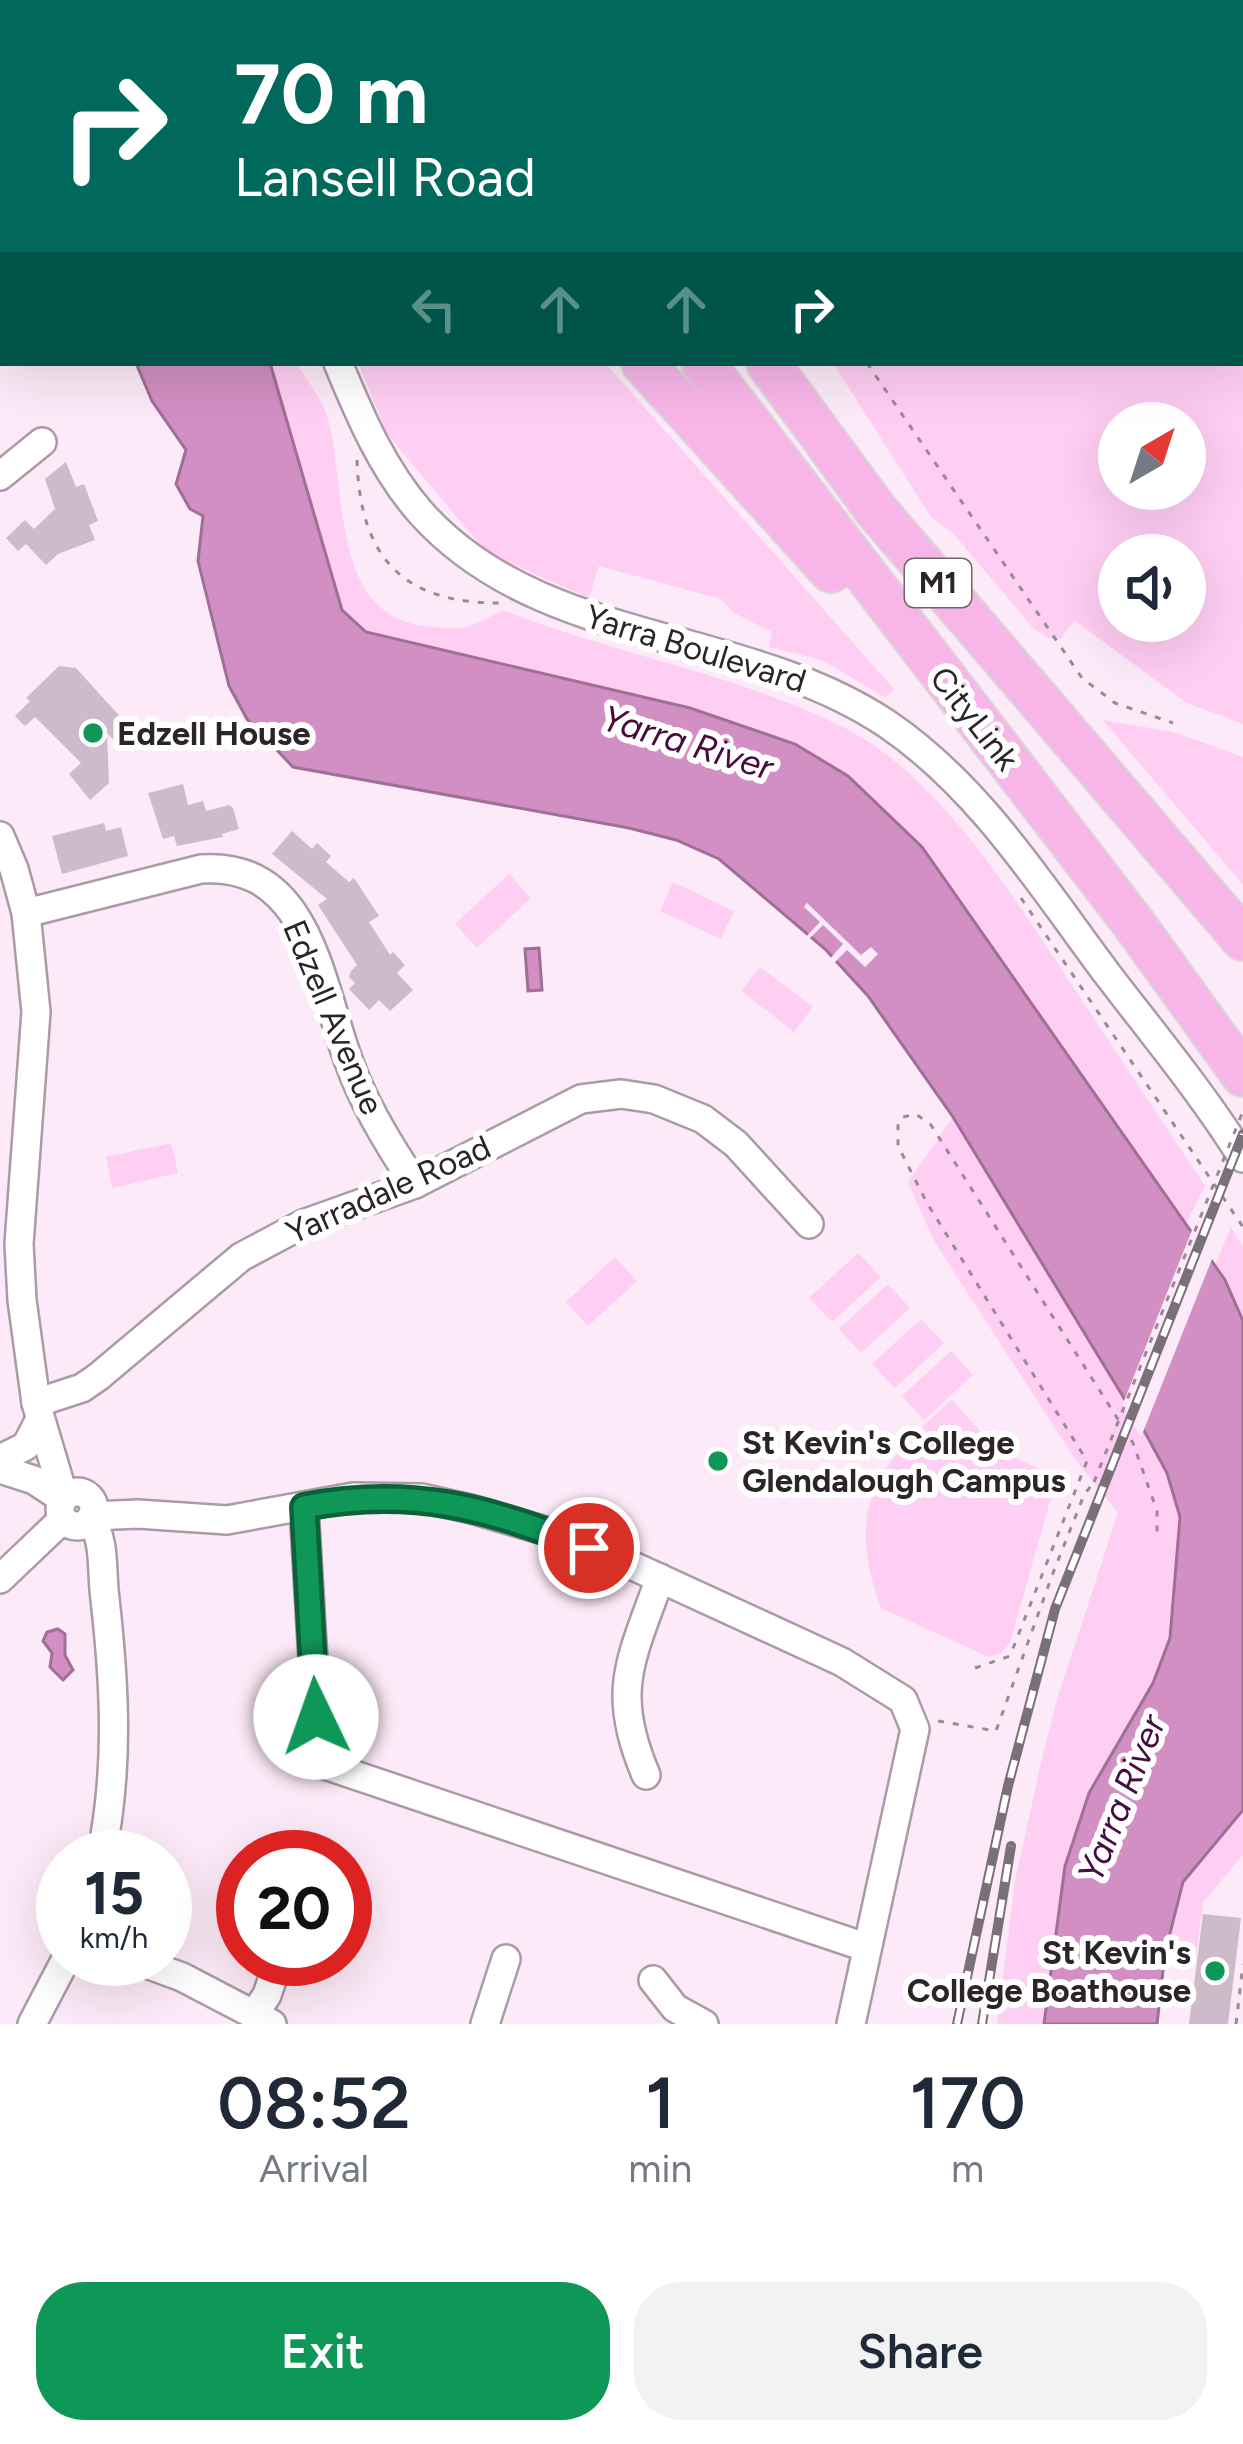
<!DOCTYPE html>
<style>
body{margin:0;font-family:Figtree,sans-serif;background:#f2f2f3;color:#1f2937;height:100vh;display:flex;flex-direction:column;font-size:45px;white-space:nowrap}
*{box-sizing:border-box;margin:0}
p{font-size:39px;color:#747a83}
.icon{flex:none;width:66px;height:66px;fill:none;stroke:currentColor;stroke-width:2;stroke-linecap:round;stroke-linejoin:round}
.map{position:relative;height:2024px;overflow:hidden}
.side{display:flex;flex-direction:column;background:#fff;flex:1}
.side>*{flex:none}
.hud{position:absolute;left:0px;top:0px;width:1245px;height:366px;box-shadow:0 12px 48px #0002;background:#00695c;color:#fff;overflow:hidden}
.needle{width:78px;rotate:39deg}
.fabs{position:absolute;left:1098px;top:402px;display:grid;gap:24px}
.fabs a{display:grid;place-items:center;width:108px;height:108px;border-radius:50%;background:#fff;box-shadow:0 12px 48px #0002;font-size:60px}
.speed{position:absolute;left:36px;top:1830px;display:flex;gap:24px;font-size:60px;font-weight:700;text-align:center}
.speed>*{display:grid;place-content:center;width:156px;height:156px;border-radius:50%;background:#fff;box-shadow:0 12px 48px #0002;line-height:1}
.speed small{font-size:30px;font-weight:400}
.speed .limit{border:18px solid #d22;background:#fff;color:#111}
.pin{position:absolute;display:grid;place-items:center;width:102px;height:102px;color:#fff;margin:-51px;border:6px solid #fff;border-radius:50%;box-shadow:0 3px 12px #0007}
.me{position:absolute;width:132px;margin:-66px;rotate:357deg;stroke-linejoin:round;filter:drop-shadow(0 0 9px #0008)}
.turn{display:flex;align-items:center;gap:42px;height:252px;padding:0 36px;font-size:54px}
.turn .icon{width:156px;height:156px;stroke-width:2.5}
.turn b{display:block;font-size:84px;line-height:102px}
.lanes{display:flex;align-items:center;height:114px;padding:0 36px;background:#0003;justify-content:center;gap:60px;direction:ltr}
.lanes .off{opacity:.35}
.eta{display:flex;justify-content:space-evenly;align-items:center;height:204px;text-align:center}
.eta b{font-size:72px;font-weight:600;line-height:84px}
.primary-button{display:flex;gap:24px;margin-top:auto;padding:24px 36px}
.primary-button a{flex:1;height:138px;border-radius:48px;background:#0e9757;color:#fff;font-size:48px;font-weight:600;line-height:138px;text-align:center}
.primary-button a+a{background:#f2f2f3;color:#1f2937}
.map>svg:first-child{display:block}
.green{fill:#ffcef3;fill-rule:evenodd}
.water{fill:#d18fc3;stroke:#9f6f95;stroke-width:3}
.pier{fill:#fdeaf8}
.building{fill:#cebbc9}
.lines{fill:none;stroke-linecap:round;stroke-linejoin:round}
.minor-casing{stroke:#ac9aa7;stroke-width:32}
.major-casing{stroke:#d9d8d8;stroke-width:40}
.highway-casing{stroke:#d9d8d8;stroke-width:46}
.path{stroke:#988b95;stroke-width:3;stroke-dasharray:6 9;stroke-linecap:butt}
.minor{stroke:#fff;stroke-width:27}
.major{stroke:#fbd3f1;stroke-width:36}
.highway{stroke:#f8b5e8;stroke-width:42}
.rail-casing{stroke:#7b6f78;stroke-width:10}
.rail{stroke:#fff;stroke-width:6;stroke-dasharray:18;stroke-linecap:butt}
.path-bridge{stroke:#988b95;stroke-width:3;stroke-dasharray:6 9;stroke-linecap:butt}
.route-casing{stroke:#096239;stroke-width:30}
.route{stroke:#0e9757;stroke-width:21}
.poi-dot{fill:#0e9757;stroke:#fff;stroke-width:4.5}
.labels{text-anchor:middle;stroke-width:12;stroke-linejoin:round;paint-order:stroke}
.shield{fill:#fff;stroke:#6b6669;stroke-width:3}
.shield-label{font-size:30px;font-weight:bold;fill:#2b2429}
.street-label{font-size:33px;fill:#2b2429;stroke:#fff}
.poi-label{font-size:33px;font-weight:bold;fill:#2b2429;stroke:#fff;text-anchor:start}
.water-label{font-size:36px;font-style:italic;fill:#470c3e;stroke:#fff}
</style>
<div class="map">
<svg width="1243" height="2024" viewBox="0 0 1243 2024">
<rect width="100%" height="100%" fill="#fdeaf8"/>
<!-- green -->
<g class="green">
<path d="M592,0H1243V724L1185,702L1074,620L1061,639L1048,638L1033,628L953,533L931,517L833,363H1242V3ZM1119,423H1185V489H1119ZM1119,555H1185V621H1119Z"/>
<path d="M270,363H296C307,380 323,400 328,419C347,489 330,615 425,626C467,631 466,629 503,610C614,654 733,673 839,725C941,775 1013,897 1074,988C1118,1054 1161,1120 1205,1186L1186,1224L922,847L366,632L342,610Z"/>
<path d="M358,363H605L894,689L886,698L822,660L769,647L772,632L734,613L721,599L599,566L589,598L487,553L387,434Z"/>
<path d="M1103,720L1174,732L1243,757V885Z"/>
<path d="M509,874L531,898L477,948L455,924Z"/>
<path d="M673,882L734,911L721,939L660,911Z"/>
<path d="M760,967L813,1007L794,1032L741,991Z"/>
<path d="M953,1117L1147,1436L1167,1473L1180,1517L1170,1638L1153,1683L1089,1793L1065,1866L1044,2024H997L1015,1881L1041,1763L1058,1696L1118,1513L1075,1459L934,1241L908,1182Z"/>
<path d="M171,1143L178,1173L112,1188L106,1157Z"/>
<path d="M1231,1227L1243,1247V1321L1215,1265Z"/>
<path d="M858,1253L881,1277L832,1322L809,1298Z"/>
<path d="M615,1257L637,1281L588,1326L566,1302Z"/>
<path d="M888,1284L910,1308L861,1353L839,1329Z"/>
<path d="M921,1319L944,1343L895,1388L872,1364Z"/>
<path d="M951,1351L973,1375L924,1420L902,1396Z"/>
<path d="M952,1400L998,1451L1057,1476L1010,1643L1001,1653L989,1657L881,1608C844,1508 877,1464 952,1400Z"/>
<path d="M1243,1810V1855L1203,1902L1196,1955L1165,1953L1182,1886Z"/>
</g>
<!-- water -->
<g class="water">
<path d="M136,363H270L342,610L366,632L690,708L795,744L848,776L922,847L1225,1280L1243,1321V1810L1183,1882L1165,1953L1157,2024H1044L1065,1866L1089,1793L1153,1683L1170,1638L1180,1517L1167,1473L1147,1436L953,1117L868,996L825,949L719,859L676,840L629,828L293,767L247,719L229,686L198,561L203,516L190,509L176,484L186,450L152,401Z"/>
<path d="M539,948L542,990L528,991L525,949Z"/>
<path d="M58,1629L65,1634V1655L73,1670L63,1680L50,1667L52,1653L43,1641L47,1632Z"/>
</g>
<!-- pier -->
<g class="pier">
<path d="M807,903L861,955L871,947L878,954L865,967L847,950L832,965L828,961L843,944L823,925L807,941L804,939L820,922L804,907Z"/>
<path d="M1194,1225L1214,1254L1141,1437L1122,1406Z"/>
</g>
<!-- building -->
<g class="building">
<path d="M66,462L76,487L84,484L98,521L89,525L95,540L58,554L46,565L26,544L18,551L6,538L25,520L34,529L55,509L45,479Z"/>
<path d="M59,666L76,668L134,732L131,736L136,741L125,752L107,733L109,783L90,800L69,774L81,763L35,717L25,726L15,716L30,701L26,698Z"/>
<path d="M183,784L188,805L203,801L206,811L229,805L233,808L239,829L222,834L223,837L177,846L174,836L163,839L148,793Z"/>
<path d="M104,823L106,831L121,827L128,856L62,874L52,836Z"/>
<path d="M292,831L312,849L317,843L331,856L326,862L349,882L354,878L379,916L369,922L390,955L393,952L405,965L397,973L413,990L390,1011L379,1000L369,1010L349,989L355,983L349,977L351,971L357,965L318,905L327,899L272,854Z"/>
<path d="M1203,1914L1241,1918L1228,2024H1189Z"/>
</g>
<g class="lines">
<defs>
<g id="minor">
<path d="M338,363C360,416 383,470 421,513C541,647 742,627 887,724C980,787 1042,887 1108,975C1154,1035 1203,1094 1243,1158"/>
<path d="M0,476L42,442"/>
<path d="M0,836L14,869L26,913L36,1012L19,1244L22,1300L36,1403L64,1497"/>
<path d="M26,913L201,869C310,861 320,985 349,1062C364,1105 390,1147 415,1184"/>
<path d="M36,1403L82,1388L98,1377L241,1257L303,1224L415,1184L581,1099L621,1094L654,1099L703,1119L736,1144L809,1224"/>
<path d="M0,1459L26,1446L40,1419"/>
<path d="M0,1469L34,1480L63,1499"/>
<circle cx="77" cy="1509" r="17"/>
<path d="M304,1507L319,1763L865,1947"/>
<path d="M92,1516L138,1514L227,1520L353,1497L422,1498L471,1509L546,1531L631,1565L842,1662L903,1700L915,1729L851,2024"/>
<path d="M91,1518C106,1544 101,1570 105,1599C115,1687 119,1770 101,1857"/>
<path d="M0,1579L63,1519"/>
<path d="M646,1775C610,1691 631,1660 660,1578"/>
<path d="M316,1857L320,1852"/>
<path d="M133,1959L182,1977L272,2024"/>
<path d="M653,1980L675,2008L704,2024"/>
<path d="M255,2013L267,1995L279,1959"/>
<path d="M32,2024L66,1959"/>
<path d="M485,2024L506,1959"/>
</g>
<path id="major" d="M219,0L220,3"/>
<g id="highway">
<path d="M444,0L446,3"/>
<path d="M504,0L506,3"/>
<path d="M565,0L567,3"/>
<path d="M643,363L831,571"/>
<path d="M703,363L1134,924L1243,1075"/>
<path d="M768,363L876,510L1243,939"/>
</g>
</defs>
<!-- minor casing -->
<use href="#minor" class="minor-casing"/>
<!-- major casing -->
<use href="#major" class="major-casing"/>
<!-- highway casing -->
<use href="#highway" class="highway-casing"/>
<!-- path -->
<g class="path">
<path d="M613,0L616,3"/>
<path d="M867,363L1082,678L1115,703L1173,723"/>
<path d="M357,460C360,558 403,604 502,603"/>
<path d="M1021,898L1243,1227"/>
<path d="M975,1668L1010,1656L1087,1461L927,1203L898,1146V1124L903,1117L916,1114L931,1125L1133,1443L1157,1511V1537"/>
<path d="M938,1721L996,1731L1053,1573L1084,1495L1094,1482"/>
<path d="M1236,2024L1243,1964"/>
</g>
<!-- minor -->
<use href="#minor" class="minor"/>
<!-- major -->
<use href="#major" class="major"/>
<!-- highway -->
<use href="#highway" class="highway"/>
<defs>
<g id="rail">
<path d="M957,2024L1008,1786L1055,1609L1243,1134"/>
<path d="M982,2024L1011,1846"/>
</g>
</defs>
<!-- rail casing -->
<use href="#rail" class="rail-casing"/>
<!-- rail -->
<use href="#rail" class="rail"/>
<!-- path-bridge -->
<path class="path-bridge" d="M1094,1482L1243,1111"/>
</g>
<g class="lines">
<defs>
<path id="route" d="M316,1717L304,1507C411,1486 490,1508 589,1548"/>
</defs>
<!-- route casing -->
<use href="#route" class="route-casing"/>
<!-- route -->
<use href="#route" class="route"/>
</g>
<!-- markers -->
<g class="poi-dot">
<circle cx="93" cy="733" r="12"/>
<circle cx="718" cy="1461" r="12"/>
<circle cx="1215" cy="1971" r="12"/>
</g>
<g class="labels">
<!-- shield labels -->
<rect class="shield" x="905" y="559" width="66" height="48" rx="9"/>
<g class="shield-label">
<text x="938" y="593">M1</text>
</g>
<!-- street labels -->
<g class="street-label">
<text transform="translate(696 648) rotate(17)" y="12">Yarra Boulevard</text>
<text transform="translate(975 718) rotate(52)" y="12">CityLink</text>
<text transform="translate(334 1017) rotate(67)" y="12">Edzell Avenue</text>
<text transform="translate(388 1189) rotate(-24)" y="12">Yarradale Road</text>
</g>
<!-- poi labels -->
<g class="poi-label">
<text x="117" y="745">Edzell House</text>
<text x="742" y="1454">St Kevin's College<tspan x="742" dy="38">Glendalough Campus</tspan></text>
<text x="1191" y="1964" text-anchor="end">St Kevin's<tspan x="1191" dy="38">College Boathouse</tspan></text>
</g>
<!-- water labels -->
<g class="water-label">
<text transform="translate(688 742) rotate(17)" y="13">Yarra River</text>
<text transform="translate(1121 1798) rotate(-68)" y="13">Yarra River</text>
</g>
</g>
</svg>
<div class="fabs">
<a><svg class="needle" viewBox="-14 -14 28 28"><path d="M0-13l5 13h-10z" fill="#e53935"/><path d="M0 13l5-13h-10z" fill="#747a83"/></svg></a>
<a><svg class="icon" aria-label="sound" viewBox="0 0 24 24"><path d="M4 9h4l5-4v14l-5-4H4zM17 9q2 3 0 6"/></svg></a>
</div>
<div class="speed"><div>15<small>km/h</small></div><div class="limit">20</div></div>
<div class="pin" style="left:589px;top:1548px;background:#d93025"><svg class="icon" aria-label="arrive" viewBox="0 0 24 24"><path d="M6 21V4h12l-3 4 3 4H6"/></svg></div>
<svg class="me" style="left:316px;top:1717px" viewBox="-20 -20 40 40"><circle r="19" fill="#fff"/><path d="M0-13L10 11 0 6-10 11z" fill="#0e9757"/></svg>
<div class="hud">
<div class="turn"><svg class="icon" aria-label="right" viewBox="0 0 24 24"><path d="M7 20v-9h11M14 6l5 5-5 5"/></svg><div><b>70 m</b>Lansell Road</div></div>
<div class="lanes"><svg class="icon off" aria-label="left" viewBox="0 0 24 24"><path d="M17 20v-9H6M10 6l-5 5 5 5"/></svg><svg class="icon off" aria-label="ahead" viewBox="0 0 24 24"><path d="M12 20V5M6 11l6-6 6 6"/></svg><svg class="icon off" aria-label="ahead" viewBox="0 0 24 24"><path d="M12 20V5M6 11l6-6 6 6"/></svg><svg class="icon" aria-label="right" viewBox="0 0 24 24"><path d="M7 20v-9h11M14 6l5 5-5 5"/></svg></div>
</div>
</div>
<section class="side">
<div class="eta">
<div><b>08:52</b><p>Arrival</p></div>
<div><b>1</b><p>min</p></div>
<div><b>170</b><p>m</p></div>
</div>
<div class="primary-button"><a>Exit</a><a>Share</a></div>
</section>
